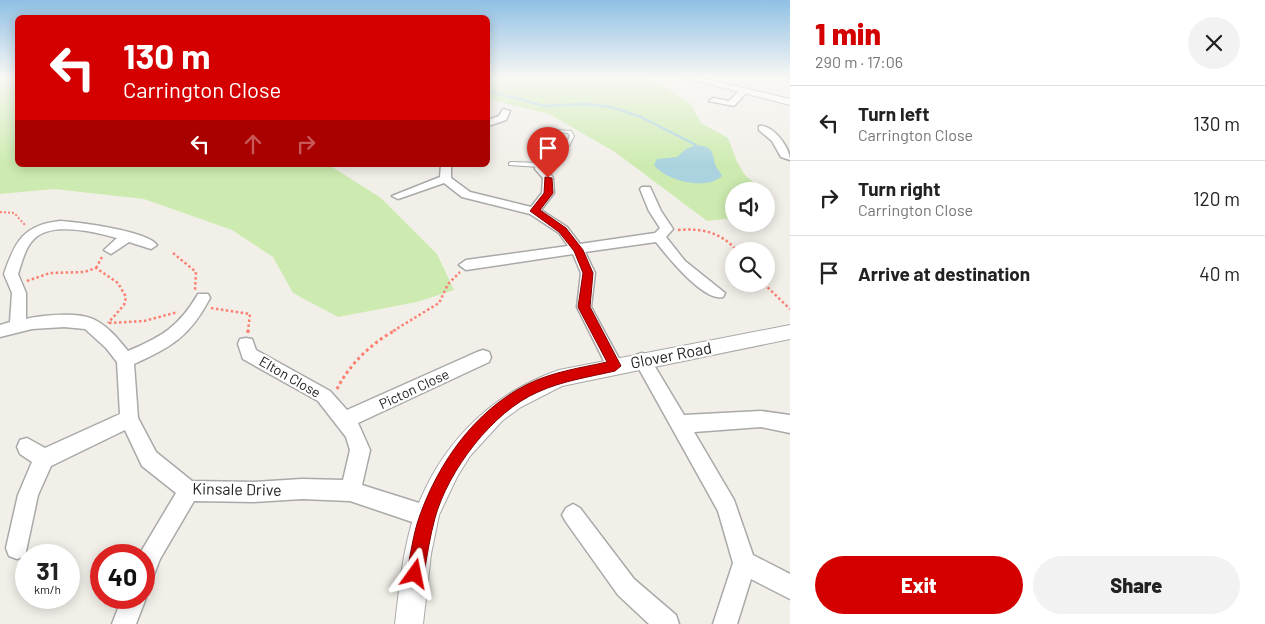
<!DOCTYPE html>
<meta charset="utf-8">
<style>
body{margin:0;font-family:Barlow,sans-serif;background:#f2f2f2;color:#222;height:100vh;display:flex;flex-direction:column;font-size:19px;white-space:nowrap}
*{box-sizing:border-box;margin:0}
p{font-size:16px;color:#767676}
.icon{flex:none;width:28px;height:28px;fill:none;stroke:currentColor;stroke-width:2;stroke-linecap:round;stroke-linejoin:round}
.map{position:relative;flex:1;overflow:hidden}
.details{display:flex;flex-direction:column;background:#fff;width:475px}
.details>*{flex:none}
.top-card{position:absolute;left:15px;top:15px;width:475px;height:152px;border-radius:8px;box-shadow:0 2px 12px #0003;background:#d40000;color:#fff;overflow:hidden}
.fabs{position:absolute;left:725px;top:182px;display:grid;gap:10px}
.fabs a{display:grid;place-items:center;width:50px;height:50px;border-radius:50%;background:#fff;box-shadow:0 2px 12px #0003;font-size:25px}
.speed{position:absolute;left:15px;top:544px;display:flex;gap:10px;font-size:25px;font-weight:700;text-align:center}
.speed>*{display:grid;place-content:center;width:65px;height:65px;border-radius:50%;background:#fff;box-shadow:0 2px 12px #0003;line-height:1}
.speed small{font-size:12px;font-weight:400}
.speed .limit{border:8px solid #d22;background:#fff;color:#111}
.pin{position:absolute;display:grid;place-items:center;width:42px;height:42px;color:#fff;margin:-51px -21px;border-radius:50% 50% 50% 0;rotate:-45deg;box-shadow:0 0 5px #0007}
.pin .icon{rotate:45deg}
.me{position:absolute;width:55px;margin:-28px;rotate:12deg;stroke-linejoin:round;filter:drop-shadow(0 0 4px #0008)}
.turn{display:flex;align-items:center;gap:18px;height:105px;padding:0 25px;font-size:22px}
.turn .icon{width:65px;height:65px;stroke-width:2.5}
.turn b{display:block;font-size:35px;line-height:42px}
.lanes{display:flex;align-items:center;height:48px;padding:0 25px;background:#0003;justify-content:center;gap:25px;direction:ltr}
.lanes .off{opacity:.35}
.round{display:grid;place-items:center;flex:none;width:52px;height:52px;border-radius:26px;background:#f2f2f2}
.headline{display:flex;align-items:center;justify-content:space-between;height:85px;padding:0 25px}
h1{font-size:30px;font-weight:800;line-height:38px;color:#d40000}
.primary-button{display:flex;gap:10px;margin-top:auto;padding:10px 25px}
.primary-button a{flex:1;height:58px;border-radius:30px;background:#d40000;color:#fff;font-size:20px;font-weight:800;line-height:58px;text-align:center}
.primary-button a+a{background:#f2f2f2;color:#222}
ul{padding:0;list-style:none}
li{display:flex;align-items:center;gap:15px;height:75px;padding:0 25px;border-top:1px solid #e0e0e0}
li div{flex:1}
li b{display:block;font-size:19px}
li em{font-style:normal}
main{display:flex;flex:1;min-height:0}
.map>svg:first-child{display:block}
.grass{fill:#cdebb0}
.water{fill:#aad3df}
.lines{fill:none;stroke-linecap:round;stroke-linejoin:round}
.stream{stroke:#aad3df;stroke-width:2.5}
.service-casing{stroke:#a9a9a9;stroke-width:2}
.minor-casing{stroke:#a9a9a9;stroke-width:3}
.tertiary-casing{stroke:#a9a9a9;stroke-width:2}
.path-far2{stroke:#fa8072;stroke-width:2;stroke-dasharray:2 2;stroke-linecap:butt}
.path-far1{stroke:#fa8072;stroke-width:2.5;stroke-dasharray:2.5 2.5;stroke-linecap:butt}
.path{stroke:#fa8072;stroke-width:3;stroke-dasharray:3 3;stroke-linecap:butt}
.service{fill:#fff;fill-rule:evenodd}
.minor{fill:#fff;fill-rule:evenodd}
.tertiary{fill:#fff;fill-rule:evenodd}
.route{fill:#d40000;stroke:#8a0000}
.labels{text-anchor:middle;stroke-width:4.5;stroke-linejoin:round;paint-order:stroke}
.street-label{font-size:14px;fill:#222;stroke:#fff}
.near-street-label{font-size:16px;fill:#222;stroke:#fff}
</style>
<main>
<div class="map">
<svg width="790" height="624" viewBox="0 0 790 624">
<rect width="100%" height="100%" fill="#f2efe9"/>
<!-- grass -->
<g class="grass">
<path d="M0,78H17L18,165H329L381,198L437,254L454,290L417,302L338,317L293,293L273,257L232,230L144,199L54,189L0,194Z"/>
<path d="M488,78H651L691,104L701,123L728,138L737,162L745,175L763,191H734V218L707,221L615,152L549,114L488,99Z"/>
</g>
<!-- water -->
<path class="water" d="M696,145C712,147 712,150 715,164C716,168 720,171 722,176C706,191 666,181 654,165L657,159L677,157L686,149Z"/>
<g class="lines">
<!-- stream -->
<path class="stream" d="M488,91L545,106L585,104L611,107L641,117L696,145"/>
<defs>
<g id="service">
<path d="M558,130L571,131L574,136L569,146L560,151L557,149L565,144L570,136L568,133L558,132Z"/>
<path d="M511,162L540,163L543,165L540,167L509,165V163Z"/>
</g>
<g id="minor">
<path d="M741,89L748,91L734,106L709,101L713,98L729,101Z"/>
<path d="M503,109L510,111L506,120L488,126V120L499,116Z"/>
<path d="M759,126C773,124 790,148 790,160L781,157L772,141L759,130Z"/>
<path d="M560,146L565,149L564,151L545,166L553,178L554,193L541,210L567,227L580,244L655,233L660,228L649,211L640,189L642,187H650L661,211L673,229L666,237L685,261L725,293L723,297C704,302 667,256 656,242L585,252L595,273L591,307L623,366L621,371L615,373L609,371L577,307L581,273L573,254L466,270L459,265L466,260L568,246L559,233L530,214L462,197L444,183L398,199L392,196L440,177L441,165H451V178L470,192L531,207L542,193L543,178L535,169V165Z"/>
<path d="M60,221C78,222 148,231 157,245L151,249L129,242L111,254L104,250L117,238C96,232 51,221 34,239C25,248 22,262 18,274L26,293V319C42,315 77,312 93,319C107,325 119,340 128,351C161,337 179,327 198,294H208L210,298C190,336 172,347 134,364L138,418L156,452L192,481L254,482L302,479L343,480L350,450L346,437L318,401L243,359L238,344L240,339L246,338L252,339L256,350L330,391L347,410L477,352L483,350L489,352L491,357L489,362L358,423L370,450L362,485L435,508L438,516L435,524L427,527L350,501L302,499L254,502L194,501L160,559L152,580L144,583V555H139L176,493L142,466L125,430L51,466L38,495L25,556L17,559L9,556L6,548L18,495L32,462L20,454L17,447L20,440L27,438L45,448L120,414L117,362L106,348L85,329L64,327L32,329L0,337V325L10,322L12,293L4,274C15,241 24,225 60,221Z"/>
<path d="M642,353L648,355L684,415L761,411L790,415V433L761,427L694,432L734,500L753,555L790,574V599L751,579L737,624H713L733,563L718,511L634,360L636,355Z"/>
<path d="M573,504L580,508L634,579L676,615L679,624H649L618,595L566,522L562,515L566,508Z"/>
<path d="M144,593L146,598L136,624H112L122,598H144Z"/>
</g>
<g id="tertiary">
<path d="M685,78H702L790,99V105Z"/>
<path d="M790,325V339L562,386L521,407L502,421L470,456L457,477L439,515L431,554L423,624H395C399,591 402,558 411,526C433,452 486,395 559,370Z"/>
</g>
</defs>
<!-- service casing -->
<use href="#service" class="service-casing"/>
<!-- minor casing -->
<use href="#minor" class="minor-casing"/>
<!-- tertiary casing -->
<use href="#tertiary" class="tertiary-casing"/>
<!-- path-far2 -->
<path class="path-far2" d="M0,212L14,213L26,226"/>
<!-- path-far1 -->
<g class="path-far1">
<path d="M678,230C702,228 721,232 737,251"/>
<path d="M173,253L196,272L195,290"/>
<path d="M96,268L102,257"/>
<path d="M27,281L50,273L84,272L96,268L118,283L126,297L124,305L108,323"/>
<path d="M764,284L790,309"/>
<path d="M211,308L250,314L248,331"/>
<path d="M109,323L144,321L178,312"/>
<path d="M393,331L439,303L448,284L460,272"/>
</g>
<!-- path -->
<g class="path">
<path d="M248,333V330"/>
<path d="M337,389C349,365 372,342 396,330"/>
</g>
<!-- service -->
<use href="#service" class="service"/>
<!-- minor -->
<use href="#minor" class="minor"/>
<!-- tertiary -->
<use href="#tertiary" class="tertiary"/>
</g>
<!-- sky -->
<linearGradient id="sky" x2="0" y2="1"><stop stop-color="#8fc0e4"/><stop offset="0.47" stop-color="#f9f8f5"/><stop offset="1" stop-color="#f9f8f5" stop-opacity="0"/></linearGradient>
<rect width="790" height="165" fill="url(#sky)"/>
<!-- route -->
<path class="route" d="M545,177L552,178L553,193L540,210L566,228L583,250L593,273L590,307L621,366L615,371C589,377 562,381 538,392C492,412 448,471 435,518C430,536 427,556 424,574L421,580L415,583L409,580L406,574C411,555 413,533 420,515C439,462 475,411 526,385C551,372 580,368 607,362L578,307L583,273L574,251L559,232L530,211L544,193Z"/>
<g class="labels">
<!-- street labels -->
<g class="street-label">
<text transform="translate(290 377) rotate(30)" y="5">Elton Close</text>
<text transform="translate(414 389) rotate(-25)" y="5">Picton Close</text>
</g>
<!-- near-street labels -->
<g class="near-street-label">
<text transform="translate(671 355) rotate(-11)" y="6">Glover Road</text>
<text transform="translate(237 489) rotate(1)" y="6">Kinsale Drive</text>
</g>
</g>
</svg>
<div class="fabs">
<a><svg class="icon" aria-label="sound" viewBox="0 0 24 24"><path d="M4 9h4l5-4v14l-5-4H4zM17 9q2 3 0 6"/></svg></a>
<a><svg class="icon" aria-label="search" viewBox="0 0 24 24"><circle cx="10" cy="10" r="6"/><path d="M15 15l6 6"/></svg></a>
</div>
<div class="speed"><div>31<small>km/h</small></div><div class="limit">40</div></div>
<div class="pin" style="left:548px;top:178px;background:#d93025"><svg class="icon" aria-label="arrive" viewBox="0 0 24 24"><path d="M6 21V4h12l-3 4 3 4H6"/></svg></div>
<svg class="me" style="left:415px;top:574px" viewBox="-20 -20 40 40"><path d="M0-17L14 15 0 8-14 15z" fill="#d40000" stroke="#fff" stroke-width="4"/></svg>
<div class="top-card">
<div class="turn"><svg class="icon" aria-label="left" viewBox="0 0 24 24"><path d="M17 20v-9H6M10 6l-5 5 5 5"/></svg><div><b>130 m</b>Carrington Close</div></div>
<div class="lanes"><svg class="icon" aria-label="left" viewBox="0 0 24 24"><path d="M17 20v-9H6M10 6l-5 5 5 5"/></svg><svg class="icon off" aria-label="ahead" viewBox="0 0 24 24"><path d="M12 20V5M6 11l6-6 6 6"/></svg><svg class="icon off" aria-label="right" viewBox="0 0 24 24"><path d="M7 20v-9h11M14 6l5 5-5 5"/></svg></div>
</div>
</div>
<section class="details">
<div class="headline"><div><h1>1 min</h1><p>290 m · 17:06</p></div><a class="round"><svg class="icon" aria-label="close" viewBox="0 0 24 24"><path d="M6 6l12 12M18 6L6 18"/></svg></a></div>
<ul>
<li><svg class="icon" aria-label="left" viewBox="0 0 24 24"><path d="M17 20v-9H6M10 6l-5 5 5 5"/></svg><div><b>Turn left</b><p>Carrington Close</p></div><em>130 m</em></li>
<li><svg class="icon" aria-label="right" viewBox="0 0 24 24"><path d="M7 20v-9h11M14 6l5 5-5 5"/></svg><div><b>Turn right</b><p>Carrington Close</p></div><em>120 m</em></li>
<li><svg class="icon" aria-label="arrive" viewBox="0 0 24 24"><path d="M6 21V4h12l-3 4 3 4H6"/></svg><div><b>Arrive at destination</b></div><em>40 m</em></li>
</ul>
<div class="primary-button"><a>Exit</a><a>Share</a></div>
</section>
</main>
